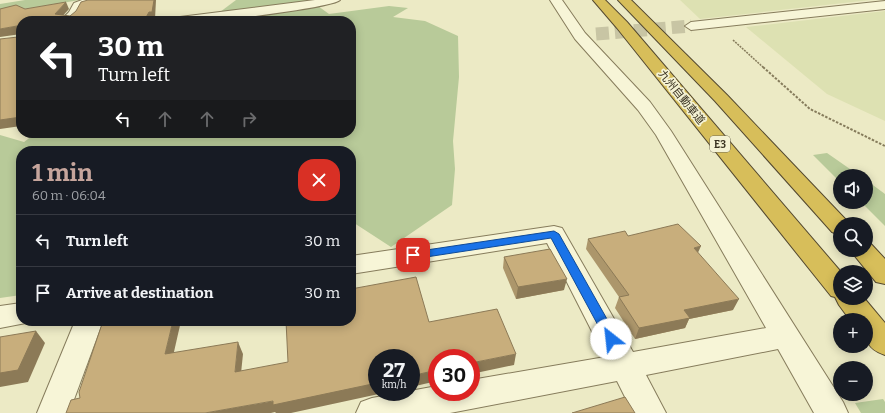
<!DOCTYPE html>
<meta charset="utf-8">
<style>
body{margin:0;font-family:Bitter,"Noto Sans JP",serif;background:#20242c;color:#f1f3f6;height:100vh;display:flex;flex-direction:column;font-size:15px;white-space:nowrap}
*{box-sizing:border-box;margin:0}
p{font-size:13px;color:#9ea1a6}
.icon{flex:none;width:22px;height:22px;fill:none;stroke:currentColor;stroke-width:2;stroke-linecap:round;stroke-linejoin:round}
.map{position:relative;flex:1;overflow:hidden}
.side{position:absolute;left:16px;top:146px;width:340px;height:180px;display:flex;flex-direction:column;background:#171b24;border-radius:16px;box-shadow:0 2px 10px #0003}
.side>*{flex:none}
.hud{position:absolute;left:16px;top:16px;width:340px;height:122px;border-radius:16px;box-shadow:0 2px 10px #0003;background:#202124;color:#fff;overflow:hidden}
.buttons{position:absolute;left:833px;top:169px;display:grid;gap:8px}
.buttons a{display:grid;place-items:center;width:40px;height:40px;border-radius:50%;background:#171b24;box-shadow:0 2px 10px #0003;font-size:20px}
.speed{position:absolute;left:368px;top:349px;display:flex;gap:8px;font-size:20px;font-weight:700;text-align:center}
.speed>*{display:grid;place-content:center;width:52px;height:52px;border-radius:50%;background:#171b24;box-shadow:0 2px 10px #0003;line-height:1}
.speed small{font-size:10px;font-weight:400}
.speed .limit{border:6px solid #d22;background:#fff;color:#111}
.pin{position:absolute;display:grid;place-items:center;width:34px;height:34px;color:#fff;margin:-17px;border-radius:8px;box-shadow:0 2px 6px #0006}
.me{position:absolute;width:44px;margin:-22px;rotate:331deg;stroke-linejoin:round;filter:drop-shadow(0 0 3px #0008)}
.turn{display:flex;align-items:center;gap:14px;height:84px;padding:0 16px;font-size:18px}
.turn .icon{width:52px;height:52px;stroke-width:2.5}
.turn b{display:block;font-size:28px;line-height:34px}
.lanes{display:flex;align-items:center;height:38px;padding:0 16px;background:#0003;justify-content:center;gap:20px;direction:ltr}
.lanes .off{opacity:.35}
.round{display:grid;place-items:center;flex:none;width:42px;height:42px;border-radius:16px;background:#20242c}
.headline{display:flex;align-items:center;justify-content:space-between;height:68px;padding:0 16px}
h1{font-size:24px;font-weight:700;line-height:30px;color:#c6a59c}
ul{padding:0;list-style:none}
li{display:flex;align-items:center;gap:12px;height:52px;padding:0 16px;border-top:1px solid #363941}
li div{flex:1}
li b{display:block;font-size:15px}
li em{font-style:normal}
.map>svg:first-child{display:block}
.farmland{fill:#dde1b2}
.green{fill:#b8ca99}
.lines{fill:none;stroke-linecap:round;stroke-linejoin:round}
.minor-tunnel{stroke:#c8c5a4;stroke-width:13;stroke-dasharray:13 6;stroke-linecap:butt}
.minor-casing{stroke:#867c5c;stroke-width:2}
.motorway-casing{stroke:#544930;stroke-width:2}
.path-far1{stroke:#867c5c;stroke-width:1.5;stroke-dasharray:2 1;stroke-linecap:butt}
.path{stroke:#867c5c;stroke-width:2;stroke-dasharray:2.5 1.5;stroke-linecap:butt}
.minor{fill:#f7f5d7;fill-rule:evenodd}
.motorway{fill:#d7be5a;fill-rule:evenodd}
.wall{fill:#ac966b}
.shaded-wall{fill:#8c7a57}
.building{fill:#c8ae7c;stroke:#8c7a57}
.route{fill:#1a73e8;stroke:#114b97}
.labels{text-anchor:middle;stroke-width:3.5;stroke-linejoin:round;paint-order:stroke}
.shield{fill:#f4f2d4;stroke:#706a55;stroke-width:1}
.shield-label{font-size:10px;font-weight:bold;fill:#37301f}
.street-label{font-size:11px;fill:#37301f;stroke:#f4f2d4}
</style>
<div class="map">
<svg width="885" height="413" viewBox="0 0 885 413">
<rect width="100%" height="100%" fill="#eceac5"/>
<!-- farmland -->
<g class="farmland">
<path d="M680,0H871L700,19Z"/>
<path d="M885,11V121L827,94L746,27Z"/>
</g>
<!-- green -->
<g class="green">
<path d="M25,0H80L0,13V4Z"/>
<path d="M236,0H321L229,12H220Z"/>
<path d="M318,6L329,14L389,6L408,8L393,17L425,21L458,36L459,77L453,141L455,169L452,205L391,247L351,221V151H21V295L0,298V135L24,142L36,133H351V21H189Z"/>
<path d="M827,153L860,176H840V182L813,155Z"/>
<path d="M866,180L885,194V226L861,202H866Z"/>
<path d="M883,399L885,402V413H861L855,403Z"/>
</g>
<g class="lines">
<!-- minor-tunnel -->
<path class="minor-tunnel" d="M596,34L691,26"/>
<defs>
<g id="minor">
<path d="M82,0H99L97,2L83,7L78,17L73,21H60L69,12L74,3Z"/>
<path d="M315,0H340C334,7 227,20 211,21C198,22 186,21 174,21L180,17Z"/>
<path d="M550,0H562L585,33L650,102L671,131L843,402L848,413H814L778,349L646,375L666,413H633L617,381L450,413H356L361,402L372,398L437,386V392H471V380L605,357L547,243L351,274V256L554,226L562,228L633,352L766,328L656,135L638,110L575,39Z"/>
<path d="M885,1V9L691,30L685,26L691,22Z"/>
<path d="M21,303V321L31,322L0,328V306Z"/>
<path d="M75,321H103L69,413H37Z"/>
</g>
<g id="motorway">
<path d="M593,0H605L627,22L841,272L840,298H864L885,323V355C865,348 866,339 866,320H850L839,305L835,297L831,296L617,28Z"/>
<path d="M618,0H631L727,95L848,222L850,224H840V235L832,232L715,101Z"/>
<path d="M866,243L871,244L885,259V284L876,282L850,250H866Z"/>
</g>
</defs>
<!-- minor casing -->
<use href="#minor" class="minor-casing"/>
<!-- motorway casing -->
<use href="#motorway" class="motorway-casing"/>
<!-- path-far1 -->
<path class="path-far1" d="M733,40L764,68"/>
<!-- path -->
<path class="path" d="M763,67L810,109L885,146"/>
<!-- minor -->
<use href="#minor" class="minor"/>
<!-- motorway -->
<use href="#motorway" class="motorway"/>
</g>
<!-- wall -->
<g class="wall">
<path d="M628,236L698,253L733,310L689,319L685,328L635,339L615,308L619,297L586,249L588,239Z"/>
<path d="M504,257L564,290L516,299L503,268Z"/>
</g>
<!-- shaded-wall -->
<g class="shaded-wall">
<path d="M154,0H156L155,19H151L150,21H144Z"/>
<path d="M66,2L69,9L58,21L55,14Z"/>
<path d="M17,26L21,34L0,37V29Z"/>
<path d="M21,117V126L0,129V118Z"/>
<path d="M701,246L696,257L694,248Z"/>
<path d="M567,279L564,290L516,299L518,287Z"/>
<path d="M739,299L733,310L689,319L685,328L635,339L639,328L684,310Z"/>
<path d="M173,321H181L171,365L165,354Z"/>
<path d="M36,331L45,343L28,382L0,387V373Z"/>
<path d="M238,342L243,354L240,383L235,372Z"/>
<path d="M516,354L514,365L471,374V363Z"/>
<path d="M437,370V381L411,387V376Z"/>
<path d="M377,383V392H388L291,413H276L275,412L271,413H205Z"/>
</g>
<!-- building -->
<g class="building">
<path d="M88,0H154L152,12H149L144,21H21V117L0,120V39L18,37L19,28L17,26L0,29V9L16,5L25,9L66,2L55,14L70,16L76,11L81,2Z"/>
<path d="M678,224L701,246L694,248L739,299L684,310L690,318L639,328L619,297L629,295L588,239L625,231L628,236Z"/>
<path d="M550,249L567,279L518,287L504,257Z"/>
<path d="M416,277L429,322L497,309L516,354L471,363V358H437V370L411,376V358H377V383L273,405V401L205,413H66L71,400L80,398L79,392L103,321H173L165,354L238,342L235,372L288,362L286,321H351V289Z"/>
<path d="M36,331L18,370L0,373V337Z"/>
<path d="M625,397L635,413H572Z"/>
</g>
<!-- route -->
<path class="route" d="M554,231L559,234L616,335L617,339L616,342L611,344L607,342L551,238L413,259L408,255L413,252Z"/>
<g class="labels">
<!-- shield labels -->
<rect class="shield" x="710" y="136" width="20" height="16" rx="3"/>
<g class="shield-label">
<text x="720" y="148">E3</text>
</g>
<!-- street labels -->
<g class="street-label">
<text transform="translate(682 97) rotate(51)" y="4">九州自動車道</text>
</g>
</g>
</svg>
<div class="buttons">
<a><svg class="icon" aria-label="sound" viewBox="0 0 24 24"><path d="M4 9h4l5-4v14l-5-4H4zM17 9q2 3 0 6"/></svg></a>
<a><svg class="icon" aria-label="search" viewBox="0 0 24 24"><circle cx="10" cy="10" r="6"/><path d="M15 15l6 6"/></svg></a>
<a><svg class="icon" aria-label="layers" viewBox="0 0 24 24"><path d="M12 4l9 5-9 5-9-5zM3 14l9 5 9-5"/></svg></a>
<a>+</a>
<a>−</a>
</div>
<div class="speed"><div>27<small>km/h</small></div><div class="limit">30</div></div>
<div class="pin" style="left:413px;top:255px;background:#d93025"><svg class="icon" aria-label="arrive" viewBox="0 0 24 24"><path d="M6 21V4h12l-3 4 3 4H6"/></svg></div>
<svg class="me" style="left:611px;top:339px" viewBox="-20 -20 40 40"><circle r="19" fill="#fff"/><path d="M0-13L10 11 0 6-10 11z" fill="#1a73e8"/></svg>
<div class="hud">
<div class="turn"><svg class="icon" aria-label="left" viewBox="0 0 24 24"><path d="M17 20v-9H6M10 6l-5 5 5 5"/></svg><div><b>30 m</b>Turn left</div></div>
<div class="lanes"><svg class="icon" aria-label="left" viewBox="0 0 24 24"><path d="M17 20v-9H6M10 6l-5 5 5 5"/></svg><svg class="icon off" aria-label="ahead" viewBox="0 0 24 24"><path d="M12 20V5M6 11l6-6 6 6"/></svg><svg class="icon off" aria-label="ahead" viewBox="0 0 24 24"><path d="M12 20V5M6 11l6-6 6 6"/></svg><svg class="icon off" aria-label="right" viewBox="0 0 24 24"><path d="M7 20v-9h11M14 6l5 5-5 5"/></svg></div>
</div>
<section class="side">
<div class="headline"><div><h1>1 min</h1><p>60 m · 06:04</p></div><a class="round" style="background:#d93025;color:#fff"><svg class="icon" aria-label="close" viewBox="0 0 24 24"><path d="M6 6l12 12M18 6L6 18"/></svg></a></div>
<ul>
<li><svg class="icon" aria-label="left" viewBox="0 0 24 24"><path d="M17 20v-9H6M10 6l-5 5 5 5"/></svg><div><b>Turn left</b></div><em>30 m</em></li>
<li><svg class="icon" aria-label="arrive" viewBox="0 0 24 24"><path d="M6 21V4h12l-3 4 3 4H6"/></svg><div><b>Arrive at destination</b></div><em>30 m</em></li>
</ul>
</section>
</div>
